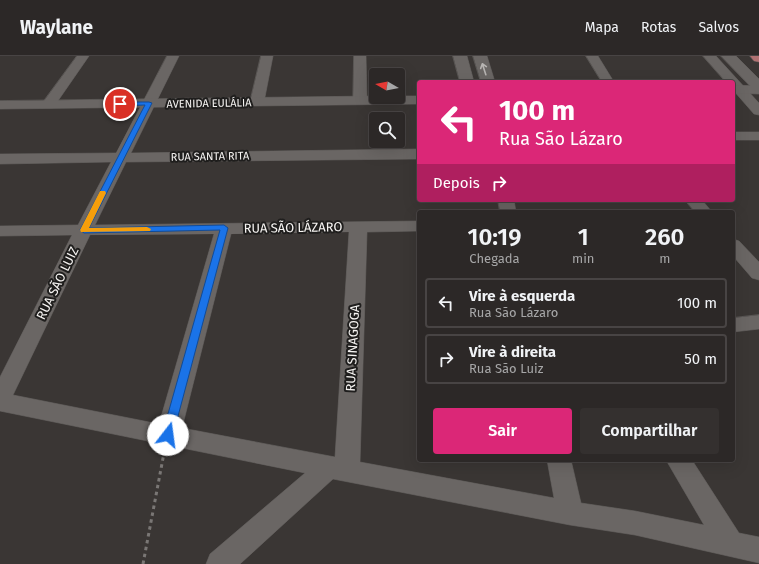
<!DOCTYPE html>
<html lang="pt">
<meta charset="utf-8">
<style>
body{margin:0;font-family:"Fira Sans",sans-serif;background:#34302f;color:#f1f3f6;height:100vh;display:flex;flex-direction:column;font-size:15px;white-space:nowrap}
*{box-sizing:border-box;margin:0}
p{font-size:13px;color:#a6a6a7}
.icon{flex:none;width:22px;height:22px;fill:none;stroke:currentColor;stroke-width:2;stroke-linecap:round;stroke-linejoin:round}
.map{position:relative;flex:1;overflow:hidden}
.side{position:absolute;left:417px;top:154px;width:318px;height:252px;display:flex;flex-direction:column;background:#2c2827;border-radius:4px;box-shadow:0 4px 16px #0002,0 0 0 1px #484444}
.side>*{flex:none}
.banner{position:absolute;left:417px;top:24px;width:318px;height:122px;border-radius:4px;box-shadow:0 4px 16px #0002,0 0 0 1px #484444;background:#db2777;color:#fff;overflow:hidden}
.needle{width:26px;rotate:279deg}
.fabs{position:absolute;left:369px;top:12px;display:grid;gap:8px}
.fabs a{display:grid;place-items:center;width:36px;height:36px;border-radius:4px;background:#2c2827;box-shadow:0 4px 16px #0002,0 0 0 1px #484444;font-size:20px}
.pin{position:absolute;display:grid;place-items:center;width:34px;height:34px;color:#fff;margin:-17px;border:2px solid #fff;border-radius:50%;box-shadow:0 1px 4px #0007}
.me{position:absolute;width:44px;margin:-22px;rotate:15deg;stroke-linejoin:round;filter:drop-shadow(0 0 3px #0008)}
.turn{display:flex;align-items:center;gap:14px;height:84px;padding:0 16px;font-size:18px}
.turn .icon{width:52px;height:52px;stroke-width:2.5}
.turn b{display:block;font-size:28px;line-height:34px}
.then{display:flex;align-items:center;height:38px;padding:0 16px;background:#0003;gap:8px;font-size:15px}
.eta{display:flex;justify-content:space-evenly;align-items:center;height:68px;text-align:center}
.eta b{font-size:24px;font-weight:600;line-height:28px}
.button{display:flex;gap:8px;margin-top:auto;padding:8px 16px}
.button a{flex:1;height:46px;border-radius:4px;background:#db2777;color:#fff;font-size:16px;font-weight:600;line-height:46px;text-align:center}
.button a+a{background:#34302f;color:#f1f3f6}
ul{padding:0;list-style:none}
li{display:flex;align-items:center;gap:12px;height:50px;margin:0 8px 6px;padding:0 8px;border:2px solid #484444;border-radius:4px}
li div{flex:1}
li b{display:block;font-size:15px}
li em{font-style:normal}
header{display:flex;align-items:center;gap:24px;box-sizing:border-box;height:56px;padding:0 20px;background:#2c2827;border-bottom:1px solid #484444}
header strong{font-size:19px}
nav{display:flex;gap:22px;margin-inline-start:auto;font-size:14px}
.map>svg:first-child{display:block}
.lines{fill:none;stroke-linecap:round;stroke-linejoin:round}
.minor-casing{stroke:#585553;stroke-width:1}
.tertiary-casing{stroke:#585553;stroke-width:1}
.secondary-casing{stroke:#585553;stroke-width:1}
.trunk-casing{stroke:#585553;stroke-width:1}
.path{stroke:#7a7775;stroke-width:3;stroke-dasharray:3.5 3.5;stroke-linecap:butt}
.minor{fill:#6a6664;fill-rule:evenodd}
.tertiary{fill:#6a6664;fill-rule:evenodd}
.secondary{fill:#6a6664;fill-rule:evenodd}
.trunk{fill:#b07172;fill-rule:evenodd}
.oneway{stroke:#b7b4b2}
.route{fill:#1a73e8;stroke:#114b97}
.slow{fill:#f59e0b}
.labels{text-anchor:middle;stroke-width:4;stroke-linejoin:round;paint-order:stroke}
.far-street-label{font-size:11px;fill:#f6f4f2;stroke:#1f1e1d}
.street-label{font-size:13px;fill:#f6f4f2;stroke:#1f1e1d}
</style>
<header>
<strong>Waylane</strong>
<nav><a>Mapa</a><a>Rotas</a><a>Salvos</a></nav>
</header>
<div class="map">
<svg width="759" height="508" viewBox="0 0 759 508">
<rect width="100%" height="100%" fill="#3a3634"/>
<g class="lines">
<defs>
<g id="minor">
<path d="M77,0H89L53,52H43L41,49Z"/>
<path d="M167,0H179L131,97L419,93V103L126,106L95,169L419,165V175L367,176L360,406L554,442L547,404H571L581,447L635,455L704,469L666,404H692L739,477L759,481V507L635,479L570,469L333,423L240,508H206L210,498L305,417L0,355V321L72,179L0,180V170L78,169L111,106L0,108V98L116,97ZM349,176L335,401L182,372L231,178ZM214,178L159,368L13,339L90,179Z"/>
<path d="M261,0H273L264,46L262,49H252L250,46Z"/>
<path d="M354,0H366L367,45L365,48H355L353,45Z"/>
<path d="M586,0H598L614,26H602Z"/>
<path d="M703,0H716L759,47V59L754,58L733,34V26H726Z"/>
<rect x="733" y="76" width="26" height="8"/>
<path d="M498,144H514L516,156H500Z"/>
<path d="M685,144H702L712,156H695Z"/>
<path d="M733,183L739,185L759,206V224L752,222L733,200Z"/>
<path d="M759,259V273L733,276V262Z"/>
</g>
<g id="tertiary">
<path d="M453,0H467L474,26H460Z"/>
<path d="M473,0H487L495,26H481Z"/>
<path d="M733,29L759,30V38L733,37Z"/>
<path d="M376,40H419V48L0,53V45Z"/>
</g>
<path id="secondary" d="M721,0H736L759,23V35L754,34Z"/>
<path id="trunk" d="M750,0H759V6L754,5Z"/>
</defs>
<!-- minor casing -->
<use href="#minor" class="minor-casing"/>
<!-- tertiary casing -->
<use href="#tertiary" class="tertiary-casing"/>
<!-- secondary casing -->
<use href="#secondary" class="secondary-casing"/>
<!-- trunk casing -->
<use href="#trunk" class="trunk-casing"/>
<!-- path -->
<path class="path" d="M143,508L164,397"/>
<!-- minor -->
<use href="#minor" class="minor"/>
<!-- tertiary -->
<use href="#tertiary" class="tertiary"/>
<!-- secondary -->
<use href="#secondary" class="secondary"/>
<!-- trunk -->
<use href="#trunk" class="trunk"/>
</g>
<!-- one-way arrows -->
<defs><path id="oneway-shaft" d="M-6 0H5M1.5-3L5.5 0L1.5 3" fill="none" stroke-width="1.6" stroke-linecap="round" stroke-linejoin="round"/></defs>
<use class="oneway" href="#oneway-shaft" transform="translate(484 13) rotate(-108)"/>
<!-- route -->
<path class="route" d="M149,46L152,47L89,172L224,169L228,172L173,379L172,382L168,384L164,382L162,379L220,174L84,177L80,174L145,49L120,50L117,48L120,46Z"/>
<!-- slow -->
<path class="slow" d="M100,135H105L106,137L89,172L147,171L151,173L150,175L81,176L80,174Z"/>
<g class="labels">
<!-- far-street labels -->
<g class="far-street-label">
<text transform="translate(209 47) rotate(-1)" y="4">AVENIDA EULÁLIA</text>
<text transform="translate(210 100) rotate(-1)" y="4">RUA SANTA RITA</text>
</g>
<!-- street labels -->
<g class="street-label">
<text transform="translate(293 171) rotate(-1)" y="5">RUA SÃO LÁZARO</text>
<text transform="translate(57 227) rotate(-64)" y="5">RUA SÃO LUIZ</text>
<text transform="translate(352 292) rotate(-87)" y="5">RUA SINAGOGA</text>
</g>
</g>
</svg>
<div class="fabs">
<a><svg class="needle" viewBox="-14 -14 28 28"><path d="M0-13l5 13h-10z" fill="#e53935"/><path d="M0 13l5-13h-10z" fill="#a6a6a7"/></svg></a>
<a><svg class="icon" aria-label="search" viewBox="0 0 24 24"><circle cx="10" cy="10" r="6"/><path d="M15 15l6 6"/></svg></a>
</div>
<div class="pin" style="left:120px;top:48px;background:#d93025"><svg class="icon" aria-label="arrive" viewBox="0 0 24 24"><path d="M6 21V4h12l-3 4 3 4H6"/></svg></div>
<svg class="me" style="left:168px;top:379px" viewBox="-20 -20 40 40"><circle r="19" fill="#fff"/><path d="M0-13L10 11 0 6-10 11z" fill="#1a73e8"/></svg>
<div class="banner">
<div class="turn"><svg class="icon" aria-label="left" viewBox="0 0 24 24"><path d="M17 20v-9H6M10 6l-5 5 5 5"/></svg><div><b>100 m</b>Rua São Lázaro</div></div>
<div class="then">Depois<svg class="icon" aria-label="right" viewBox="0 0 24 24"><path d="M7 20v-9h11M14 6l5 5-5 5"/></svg></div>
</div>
<section class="side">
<div class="eta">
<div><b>10:19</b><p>Chegada</p></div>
<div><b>1</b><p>min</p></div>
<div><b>260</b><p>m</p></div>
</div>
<ul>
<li><svg class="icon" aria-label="left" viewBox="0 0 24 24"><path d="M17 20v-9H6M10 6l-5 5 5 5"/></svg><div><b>Vire à esquerda</b><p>Rua São Lázaro</p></div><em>100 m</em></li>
<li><svg class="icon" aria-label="right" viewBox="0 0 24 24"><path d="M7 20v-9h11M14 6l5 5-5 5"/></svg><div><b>Vire à direita</b><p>Rua São Luiz</p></div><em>50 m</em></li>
</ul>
<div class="button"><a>Sair</a><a>Compartilhar</a></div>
</section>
</div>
